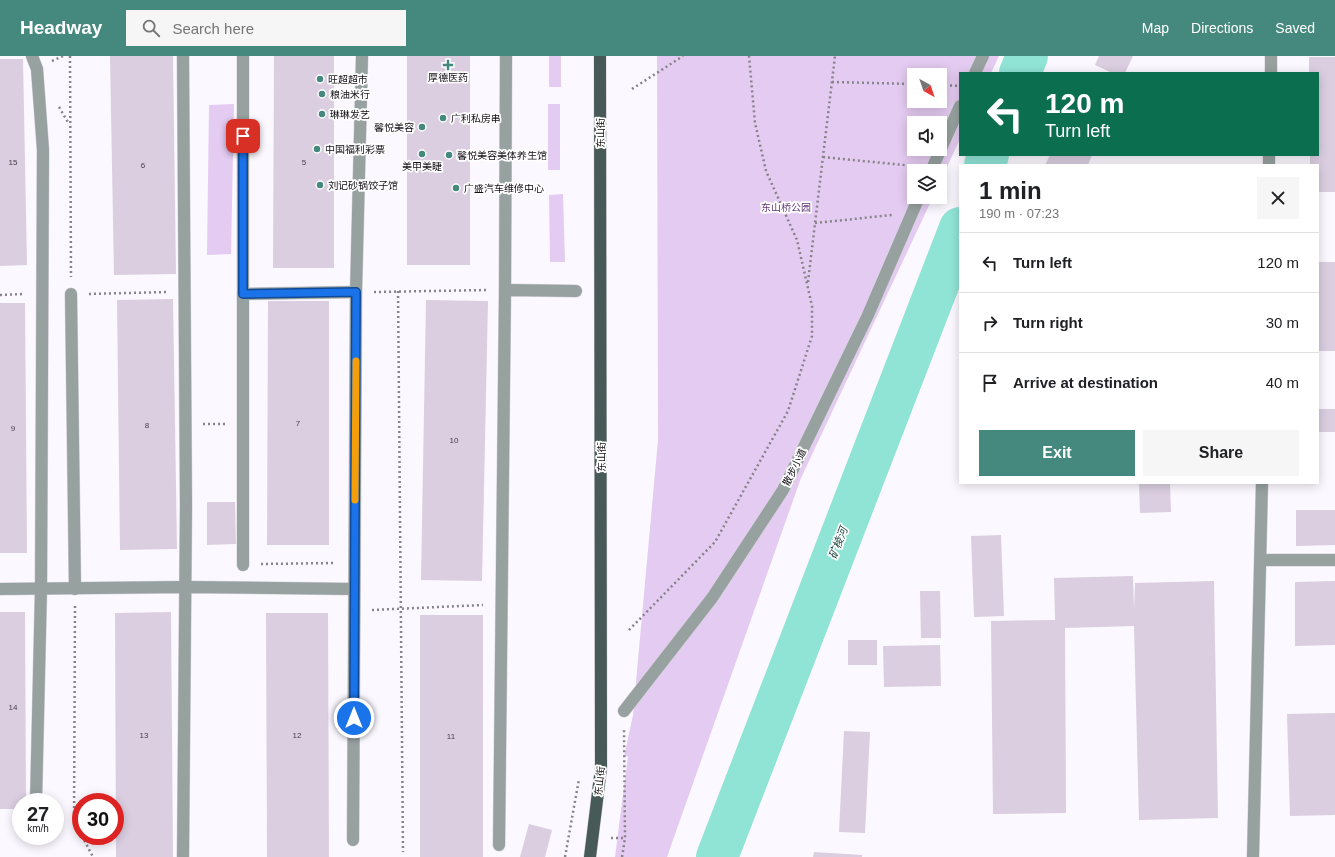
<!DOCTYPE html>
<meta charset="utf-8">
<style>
body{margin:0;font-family:Arial,"Noto Sans SC",sans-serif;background:#f6f6f6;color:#202124;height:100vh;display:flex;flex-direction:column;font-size:15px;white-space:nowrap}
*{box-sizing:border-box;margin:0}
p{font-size:13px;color:#757577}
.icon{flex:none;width:22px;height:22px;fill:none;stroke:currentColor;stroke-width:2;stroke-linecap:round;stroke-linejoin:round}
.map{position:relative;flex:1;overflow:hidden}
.details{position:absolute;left:959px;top:108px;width:360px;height:320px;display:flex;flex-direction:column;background:#fff;border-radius:0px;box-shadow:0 2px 10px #0003}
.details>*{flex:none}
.hud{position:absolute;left:959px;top:16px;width:360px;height:84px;border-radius:0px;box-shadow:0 2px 10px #0003;background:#0b6e4f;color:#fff;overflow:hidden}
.needle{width:26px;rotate:140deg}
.controls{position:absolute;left:907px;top:12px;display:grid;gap:8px}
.controls a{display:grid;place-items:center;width:40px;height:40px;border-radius:0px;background:#fff;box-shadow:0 2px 10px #0003;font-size:20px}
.speed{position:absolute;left:12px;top:737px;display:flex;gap:8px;font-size:20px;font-weight:700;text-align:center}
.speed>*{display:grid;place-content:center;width:52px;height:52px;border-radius:50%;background:#fff;box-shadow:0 2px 10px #0003;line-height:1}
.speed small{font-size:10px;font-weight:400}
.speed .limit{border:6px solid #d22;background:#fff;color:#111}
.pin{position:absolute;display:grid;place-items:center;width:34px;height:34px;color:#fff;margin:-17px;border-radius:8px;box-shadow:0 2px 6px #0006}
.me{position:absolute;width:44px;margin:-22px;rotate:0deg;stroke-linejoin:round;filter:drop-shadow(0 0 3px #0008)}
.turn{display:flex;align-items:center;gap:14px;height:84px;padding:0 20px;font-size:18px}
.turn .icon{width:52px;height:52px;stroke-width:2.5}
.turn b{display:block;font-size:28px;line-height:34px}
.round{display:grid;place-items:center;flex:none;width:42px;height:42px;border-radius:0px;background:#f6f6f6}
.head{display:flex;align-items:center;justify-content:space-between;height:68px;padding:0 20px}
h1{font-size:24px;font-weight:800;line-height:30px}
.button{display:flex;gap:8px;margin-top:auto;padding:8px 20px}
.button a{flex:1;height:46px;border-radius:0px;background:#44887e;color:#fff;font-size:16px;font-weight:800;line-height:46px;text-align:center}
.button a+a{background:#f6f6f6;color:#202124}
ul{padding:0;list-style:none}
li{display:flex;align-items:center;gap:12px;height:60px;padding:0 20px;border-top:1px solid #e0e0e0}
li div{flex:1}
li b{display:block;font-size:15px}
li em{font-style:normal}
header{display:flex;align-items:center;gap:24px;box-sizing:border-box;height:56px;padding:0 20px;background:#44887e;color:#fff}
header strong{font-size:19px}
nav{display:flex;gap:22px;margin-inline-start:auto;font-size:14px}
.search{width:280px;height:36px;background:#f6f6f6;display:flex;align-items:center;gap:10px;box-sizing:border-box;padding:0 14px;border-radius:0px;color:#757577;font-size:15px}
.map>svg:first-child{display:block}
.green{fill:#e4cbf1;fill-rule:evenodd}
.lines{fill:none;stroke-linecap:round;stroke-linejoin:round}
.river{stroke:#90e4d6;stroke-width:42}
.building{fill:#dacee0}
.minor-casing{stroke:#d7d3da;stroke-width:13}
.major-casing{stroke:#d7d3da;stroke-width:13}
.path{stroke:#878389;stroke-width:2.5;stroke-dasharray:2 3;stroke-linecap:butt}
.minor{stroke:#97a2a0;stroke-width:12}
.major{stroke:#485a57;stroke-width:12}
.route-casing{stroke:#114b97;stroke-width:10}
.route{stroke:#1a73e8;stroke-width:7}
.slow{stroke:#f59e0b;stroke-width:7}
.poi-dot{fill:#44887e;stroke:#fff;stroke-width:1.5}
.labels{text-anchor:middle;stroke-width:3.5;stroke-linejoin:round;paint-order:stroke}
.number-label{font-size:8px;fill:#453f48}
.poi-label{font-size:10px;fill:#130f15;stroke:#fff;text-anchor:start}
.street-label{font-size:10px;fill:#130f15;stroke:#fff}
.park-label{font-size:10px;fill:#633677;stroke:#fff}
.water-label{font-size:11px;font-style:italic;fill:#214842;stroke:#fff}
</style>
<header>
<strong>Headway</strong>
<div class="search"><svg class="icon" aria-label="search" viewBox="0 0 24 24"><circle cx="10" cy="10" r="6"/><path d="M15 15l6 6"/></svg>Search here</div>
<nav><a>Map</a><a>Directions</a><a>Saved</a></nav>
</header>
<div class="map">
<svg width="1335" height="801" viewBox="0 0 1335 801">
<rect width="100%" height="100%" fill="#fcf8ff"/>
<!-- green -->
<g class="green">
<rect x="549" y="0" width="12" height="31"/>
<path d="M657,0H999L991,17H960V83L940,126V115H914V141H933L801,422L667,801H615L628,700L624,701L633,659L658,384ZM914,19H940V45H914ZM914,67H940V93H914Z"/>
<path d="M234,48L231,198L207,199L209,49Z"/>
<rect x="548" y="48" width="12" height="66"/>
<path d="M563,138L565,206H550L549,139Z"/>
</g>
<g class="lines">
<!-- river -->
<g class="river">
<path d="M1020,17L1027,0"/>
<path d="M985,109L988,99"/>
<path d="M717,801L960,172"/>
</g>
</g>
<!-- building -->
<g class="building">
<path d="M110,0H173L176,218L114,219Z"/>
<path d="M274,0H334V212H273Z"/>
<rect x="407" y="0" width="63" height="209"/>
<path d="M1099,0H1133L1125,17H1112L1095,9Z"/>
<path d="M1309,1H1335V136H1318V109H1310V99H1318V17H1309Z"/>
<path d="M0,3H23L27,209L0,210Z"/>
<path d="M1050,99H1092L1088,109H1045Z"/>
<rect x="1318" y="206" width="17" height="89"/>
<path d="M173,243L177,493L120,494L117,244Z"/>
<path d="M426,244L488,245L482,525L421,524Z"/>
<path d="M268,245H329V489H267Z"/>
<path d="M0,247H25L27,497H0Z"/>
<rect x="1318" y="353" width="17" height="23"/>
<path d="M1139,427H1170L1171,456L1140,457Z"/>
<path d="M207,446H235L236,488L207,489Z"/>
<path d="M1296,454H1335V489L1296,490Z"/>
<path d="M1001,479L1004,560L974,561L971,480Z"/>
<path d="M1133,520L1134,554L1135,527L1214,525L1218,762L1139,764L1134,570L1065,572L1066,757L993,758L991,565L1055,564L1054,522Z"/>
<path d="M1335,525V589L1295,590V526Z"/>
<path d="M920,535H940L941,582H921Z"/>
<path d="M0,556H25L26,746H21V753H0Z"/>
<path d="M171,556L173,801H116L115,557Z"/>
<path d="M266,557H328L329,801H267Z"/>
<rect x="420" y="559" width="63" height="242"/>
<rect x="848" y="584" width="29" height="25"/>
<path d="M940,589L941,630L884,631L883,590Z"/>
<path d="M1335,657V759L1290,760L1287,658Z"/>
<path d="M844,675L870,676L865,777L839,776Z"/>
<path d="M529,768L552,774L545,801H520Z"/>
<path d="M814,796L862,799V801H813Z"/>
</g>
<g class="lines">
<defs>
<g id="minor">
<path d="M32,0L37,13L43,94L41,533L36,746"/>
<path d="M975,17L983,0"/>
<path d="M1271,17V0"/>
<path d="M1269,109V99"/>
<path d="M931,115L960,50"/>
<path d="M505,234L506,0"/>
<path d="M71,238L75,533"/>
<path d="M243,238L356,236"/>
<path d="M1261,504H1335"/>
<path d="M243,509V0"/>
<path d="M0,533L185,531L354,533"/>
<path d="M624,655L712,542L783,434L868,259L919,141"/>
<path d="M353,784L356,236L362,0"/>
<path d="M499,789L505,234L576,235"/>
<path d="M183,801L186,449L183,0"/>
<path d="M1253,801L1262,427"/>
</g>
<path id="major" d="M590,801L601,712L600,0"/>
</defs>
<!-- minor casing -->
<use href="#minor" class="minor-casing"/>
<!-- major casing -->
<use href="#major" class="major-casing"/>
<!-- path -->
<g class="path">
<path d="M70,0L71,221"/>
<path d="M52,5L63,0"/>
<path d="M832,26L914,28"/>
<path d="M940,29L960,30"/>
<path d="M632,33L683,0"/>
<path d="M59,51L69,68"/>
<path d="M823,101L914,110"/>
<path d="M815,167L892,159"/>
<path d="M808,226L835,0"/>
<path d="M398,235L403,796"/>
<path d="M374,236L487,234"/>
<path d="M89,238L166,236"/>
<path d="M0,239L24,238"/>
<path d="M203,368H226"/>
<path d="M261,508L336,507"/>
<path d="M75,550L74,765L81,778"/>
<path d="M372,554L483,549"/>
<path d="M629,574L715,486L788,355L812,280V250L797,184L766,115L755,67L749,0"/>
<path d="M82,780L93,801"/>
<path d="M611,782H625"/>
<path d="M565,801L579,723"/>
<path d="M622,801L625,782L624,672"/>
</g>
<!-- minor -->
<use href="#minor" class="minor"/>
<!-- major -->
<use href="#major" class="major"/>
</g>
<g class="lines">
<defs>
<path id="route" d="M243,80V238L356,236L354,662"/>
</defs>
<!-- route casing -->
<use href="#route" class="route-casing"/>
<!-- route -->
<use href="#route" class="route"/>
<!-- slow -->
<path class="slow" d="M355,444L356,305"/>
</g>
<!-- markers -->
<g class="poi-dot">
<path d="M446 3h4v4h4v4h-4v4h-4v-4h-4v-4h4z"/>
<circle cx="320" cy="23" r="4"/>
<circle cx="322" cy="38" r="4"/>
<circle cx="322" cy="58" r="4"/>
<circle cx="443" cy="62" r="4"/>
<circle cx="422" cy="71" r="4"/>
<circle cx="317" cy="93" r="4"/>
<circle cx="422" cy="98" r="4"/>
<circle cx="449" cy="99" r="4"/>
<circle cx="320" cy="129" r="4"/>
<circle cx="456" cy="132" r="4"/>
</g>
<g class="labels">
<!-- number labels -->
<g class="number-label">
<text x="13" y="109">15</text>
<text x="304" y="109">5</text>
<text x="143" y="112">6</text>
<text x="298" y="370">7</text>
<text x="147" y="372">8</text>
<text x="13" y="375">9</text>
<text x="454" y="387">10</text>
<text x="13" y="654">14</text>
<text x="144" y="682">13</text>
<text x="297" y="682">12</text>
<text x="451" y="683">11</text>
</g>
<!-- poi labels -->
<g class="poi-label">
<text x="448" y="25" text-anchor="middle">厚德医药</text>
<text x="328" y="27">旺超超市</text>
<text x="330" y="42">粮油米行</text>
<text x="330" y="62">琳琳发艺</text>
<text x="451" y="66">广利私房串</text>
<text x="414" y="75" text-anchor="end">馨悦美容</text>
<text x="325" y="97">中国福利彩票</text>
<text x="457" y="103">馨悦美容美体养生馆</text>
<text x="422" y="114" text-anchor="middle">美甲美睫</text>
<text x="328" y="133">刘记砂锅饺子馆</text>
<text x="464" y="136">广盛汽车维修中心</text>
</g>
<!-- street labels -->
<g class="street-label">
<text transform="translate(600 77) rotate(-90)" y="4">东山街</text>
<text transform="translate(601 401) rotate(-90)" y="4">东山街</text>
<text transform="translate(794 411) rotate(-64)" y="4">散步小道</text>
<text transform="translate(599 725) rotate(-84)" y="4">东山街</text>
</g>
<!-- park labels -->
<g class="park-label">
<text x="786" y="155">东山桥公园</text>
</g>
<!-- water labels -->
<g class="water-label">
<text transform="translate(838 487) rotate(-69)" y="4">矿棱河</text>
</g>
</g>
</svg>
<div class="controls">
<a><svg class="needle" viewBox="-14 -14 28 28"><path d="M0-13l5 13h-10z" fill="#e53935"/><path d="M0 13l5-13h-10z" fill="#757577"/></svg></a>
<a><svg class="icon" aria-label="sound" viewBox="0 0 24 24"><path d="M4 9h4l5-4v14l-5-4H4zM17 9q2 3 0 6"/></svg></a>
<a><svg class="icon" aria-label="layers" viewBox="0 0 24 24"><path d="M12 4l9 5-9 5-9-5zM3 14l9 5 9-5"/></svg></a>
</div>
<div class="speed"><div>27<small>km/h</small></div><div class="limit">30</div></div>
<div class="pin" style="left:243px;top:80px;background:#d93025"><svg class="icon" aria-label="arrive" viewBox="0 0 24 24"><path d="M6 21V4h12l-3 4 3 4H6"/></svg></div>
<svg class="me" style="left:354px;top:662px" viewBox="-20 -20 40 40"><circle r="17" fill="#1a73e8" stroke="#fff" stroke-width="3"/><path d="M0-11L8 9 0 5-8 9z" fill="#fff"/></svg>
<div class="hud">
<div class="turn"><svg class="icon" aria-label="left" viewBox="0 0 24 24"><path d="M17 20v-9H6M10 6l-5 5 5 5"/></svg><div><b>120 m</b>Turn left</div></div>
</div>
<section class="details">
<div class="head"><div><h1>1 min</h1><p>190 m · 07:23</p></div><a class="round"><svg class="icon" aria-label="close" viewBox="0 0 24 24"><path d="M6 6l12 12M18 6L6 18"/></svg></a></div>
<ul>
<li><svg class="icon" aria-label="left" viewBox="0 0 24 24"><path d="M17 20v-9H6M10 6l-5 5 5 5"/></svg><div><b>Turn left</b></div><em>120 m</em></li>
<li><svg class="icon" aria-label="right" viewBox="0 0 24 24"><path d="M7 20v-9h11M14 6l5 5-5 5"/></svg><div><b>Turn right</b></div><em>30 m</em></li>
<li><svg class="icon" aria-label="arrive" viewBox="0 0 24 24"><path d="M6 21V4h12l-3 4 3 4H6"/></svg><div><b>Arrive at destination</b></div><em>40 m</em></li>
</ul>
<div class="button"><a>Exit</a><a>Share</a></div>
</section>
</div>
